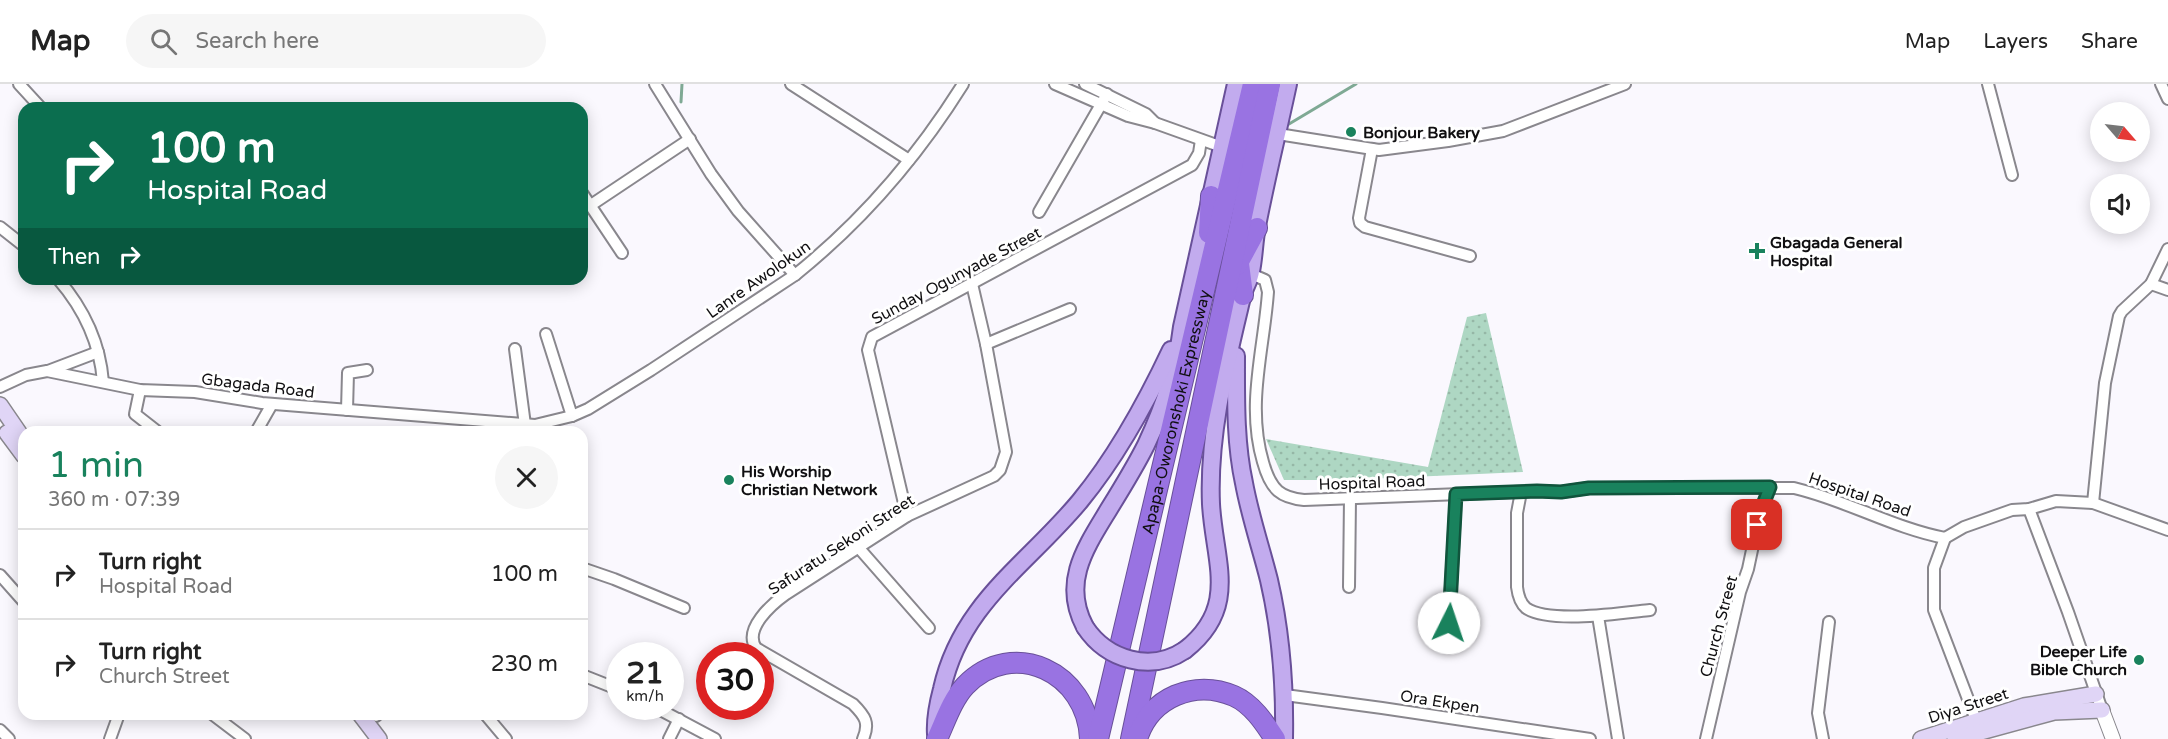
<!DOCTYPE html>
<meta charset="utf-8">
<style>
body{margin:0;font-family:"Varela Round",sans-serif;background:#f6f6f6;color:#222;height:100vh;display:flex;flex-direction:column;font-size:22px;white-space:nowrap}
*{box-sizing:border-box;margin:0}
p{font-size:20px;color:#767676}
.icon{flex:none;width:33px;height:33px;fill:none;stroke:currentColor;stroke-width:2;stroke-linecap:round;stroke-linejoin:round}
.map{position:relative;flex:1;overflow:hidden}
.drawer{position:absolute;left:18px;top:342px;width:570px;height:294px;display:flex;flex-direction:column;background:#fff;border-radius:18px;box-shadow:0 3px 15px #0003}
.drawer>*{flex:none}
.hud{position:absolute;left:18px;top:18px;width:570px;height:183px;border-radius:18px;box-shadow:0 3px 15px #0003;background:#0b6e4f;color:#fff;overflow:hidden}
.needle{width:39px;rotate:118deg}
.tools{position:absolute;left:2090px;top:18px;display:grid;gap:12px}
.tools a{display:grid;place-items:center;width:60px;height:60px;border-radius:50%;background:#fff;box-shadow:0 3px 15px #0003;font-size:30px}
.speed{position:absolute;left:606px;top:558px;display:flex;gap:12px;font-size:30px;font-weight:700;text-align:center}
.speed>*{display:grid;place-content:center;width:78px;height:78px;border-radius:50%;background:#fff;box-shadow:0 3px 15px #0003;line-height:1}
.speed small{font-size:15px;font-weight:400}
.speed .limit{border:9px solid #d22;background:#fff;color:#111}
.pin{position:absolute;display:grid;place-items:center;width:51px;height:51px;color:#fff;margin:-26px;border-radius:12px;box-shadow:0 3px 9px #0006}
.me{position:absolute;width:66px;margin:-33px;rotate:4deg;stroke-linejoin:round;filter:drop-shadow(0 0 4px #0008)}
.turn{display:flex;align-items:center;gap:21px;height:126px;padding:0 30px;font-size:27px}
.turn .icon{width:78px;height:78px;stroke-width:2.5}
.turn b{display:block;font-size:42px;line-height:51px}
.then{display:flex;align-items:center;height:57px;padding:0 30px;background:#0003;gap:12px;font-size:22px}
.round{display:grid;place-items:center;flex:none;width:63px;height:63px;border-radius:32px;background:#f6f6f6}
.overview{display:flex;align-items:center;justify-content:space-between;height:102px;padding:0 30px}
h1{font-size:36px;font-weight:600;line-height:45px;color:#19825d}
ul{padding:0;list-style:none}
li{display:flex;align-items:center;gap:18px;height:90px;padding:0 30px;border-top:2px solid #e0e0e0}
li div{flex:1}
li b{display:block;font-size:22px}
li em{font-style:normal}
header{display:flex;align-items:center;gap:36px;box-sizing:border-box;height:84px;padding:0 30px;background:#fff;border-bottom:2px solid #e0e0e0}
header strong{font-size:28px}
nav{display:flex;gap:33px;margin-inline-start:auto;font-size:21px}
.search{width:420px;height:54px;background:#f6f6f6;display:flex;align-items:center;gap:15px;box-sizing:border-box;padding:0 21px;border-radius:33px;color:#767676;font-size:22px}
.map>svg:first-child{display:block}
.grass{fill:url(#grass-dots)}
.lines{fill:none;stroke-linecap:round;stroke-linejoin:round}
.stream{stroke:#7fa994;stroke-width:3}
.minor-casing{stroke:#89878d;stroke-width:14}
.tertiary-casing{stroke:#89878d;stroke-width:16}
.secondary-casing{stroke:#89878d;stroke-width:18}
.primary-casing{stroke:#695099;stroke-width:20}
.motorway-casing{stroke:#695099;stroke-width:22}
.minor{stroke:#fff;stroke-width:10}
.tertiary{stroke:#fff;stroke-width:14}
.secondary{stroke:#e0d5f6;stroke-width:15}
.primary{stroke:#c2abee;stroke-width:16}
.motorway{stroke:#9973e2;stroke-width:20}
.primary-bridge-casing{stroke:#695099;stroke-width:20;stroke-linecap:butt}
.primary-bridge{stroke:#c2abee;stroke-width:16}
.route-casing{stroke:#10543c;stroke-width:15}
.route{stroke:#19825d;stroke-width:10}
.poi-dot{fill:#19825d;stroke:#fff;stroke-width:2}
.labels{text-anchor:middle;stroke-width:6;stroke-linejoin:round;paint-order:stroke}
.poi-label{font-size:16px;font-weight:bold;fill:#100f11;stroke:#fff;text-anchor:start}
.street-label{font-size:16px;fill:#100f11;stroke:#fff}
</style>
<header>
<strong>Map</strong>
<div class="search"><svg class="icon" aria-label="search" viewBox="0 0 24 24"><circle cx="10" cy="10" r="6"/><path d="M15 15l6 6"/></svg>Search here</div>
<nav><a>Map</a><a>Layers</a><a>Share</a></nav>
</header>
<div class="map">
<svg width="2168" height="655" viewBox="0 0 2168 655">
<defs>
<pattern id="grass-dots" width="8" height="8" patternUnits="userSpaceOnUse" patternTransform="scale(1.5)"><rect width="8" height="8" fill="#aed7c3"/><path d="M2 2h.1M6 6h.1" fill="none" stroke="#95b7a6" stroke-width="1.8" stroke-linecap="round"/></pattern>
</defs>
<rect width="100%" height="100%" fill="#faf8fe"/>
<!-- grass -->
<path class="grass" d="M1486,229L1523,388L1344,396H1284L1266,355L1428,383L1467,233Z"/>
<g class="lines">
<!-- stream -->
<g class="stream">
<path d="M681,18L682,0"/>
<path d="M1289,40L1356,0"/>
</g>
<defs>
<g id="minor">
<path d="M19,0L41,24"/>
<path d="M655,0L711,90L738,127L795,191"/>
<path d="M791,0L909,76"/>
<path d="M1055,0L1128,32L1155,39L1222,63"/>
<path d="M1085,0L1146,30L1155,39"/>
<path d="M1988,0L2012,91"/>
<path d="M2161,0L2168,15"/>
<path d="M1278,50L1379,66L1448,57L1503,47L1625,0"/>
<path d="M1372,65L1359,134L1360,139L1365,143L1470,172"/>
<path d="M582,109L622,169"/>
<path d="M591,121L690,55"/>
<path d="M1039,128L1107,10"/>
<path d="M0,143L24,162"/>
<path d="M1251,190L1265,196L1268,208C1264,265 1246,321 1263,378C1266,389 1270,400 1278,407C1285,413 1294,415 1304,416L1537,407L1561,408L1589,404H1794C1846,416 1893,444 1945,454"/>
<path d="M58,195C84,225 100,259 103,298"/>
<path d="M2151,200L2168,206"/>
<path d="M546,250L572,332"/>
<path d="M986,260L1070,225"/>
<path d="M515,265L525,341"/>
<path d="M48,287L98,268"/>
<path d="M0,303L26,291L47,287L140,306L195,308L262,319L535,341L572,332L588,325L651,286L795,191C861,138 918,72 963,0"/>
<path d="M140,306L135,330L158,348"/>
<path d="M347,326L348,289L367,286"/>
<path d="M256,348L272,320"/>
<path d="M1521,408L1517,429V503C1518,511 1520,519 1526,524C1549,540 1622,529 1650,526"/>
<path d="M2093,419L2105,299L2119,232L2122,227L2151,200L2168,165"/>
<path d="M2029,425L2068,528L2102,626"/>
<path d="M907,432L868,266L872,253L1192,81L1199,69L1201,56"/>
<path d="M1945,454L1964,443L2012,426L2029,425L2056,417L2093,419L2168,446"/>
<path d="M1945,454L1934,484V526L1976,636"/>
<path d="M858,463L929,544"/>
<path d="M582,484L614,495L684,524"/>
<path d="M0,491L24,518"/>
<path d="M1349,503L1350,414"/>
<path d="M1598,532L1618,655"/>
<path d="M1449,539L1456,410"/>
<path d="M582,591L620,606"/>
<path d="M1285,611L1382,624L1590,655"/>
<path d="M653,622L715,655"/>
<path d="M212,630L245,655"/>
<path d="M485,630L506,655"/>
<path d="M376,632L378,630"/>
<path d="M0,646L9,655"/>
<path d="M110,655L119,630"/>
<path d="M669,655L679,635"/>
<path d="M863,655C870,639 865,632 853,620L756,564C743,545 772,520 786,510L907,432L994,392L1000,386L1006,368L986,260L972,200"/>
<path d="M1706,655L1740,508L1748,485L1760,428L1770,403"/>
<path d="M1823,655L1818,629L1829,538"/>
</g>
<path id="tertiary" d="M2102,626L2113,655"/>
<g id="secondary">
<path d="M0,321L24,356"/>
<path d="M7,349L24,372"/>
<path d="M360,630L379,655"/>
<path d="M1921,655L2024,622L2096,610"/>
<path d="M1955,655L2054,628L2102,626"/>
</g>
<g id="primary">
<path d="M1236,272C1236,313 1235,358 1244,399C1250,432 1261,464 1269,496C1281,548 1285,602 1284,655"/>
<path d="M1085,543C1061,498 1086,463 1109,425C1122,404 1135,383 1146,361C1164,323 1177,285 1182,243L1236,0"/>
<path d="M1185,566C1240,523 1214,477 1211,420C1208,350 1226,280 1242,213C1244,204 1250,196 1251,187C1254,173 1254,157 1257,142C1266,95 1278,47 1288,0"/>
<path d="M936,650C935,635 938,620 942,605C961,519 1027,481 1080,417C1117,372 1146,319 1171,266"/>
</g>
<g id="motorway">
<path d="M1209,149L1211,112"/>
<path d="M1238,172L1243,211"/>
<path d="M1237,181L1257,144"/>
<path d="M937,655C945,638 952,616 965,602C1013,552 1088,589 1090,655"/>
<path id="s1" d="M1098,655L1253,0"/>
<path d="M1131,655L1270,0"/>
<path d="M1137,655C1150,613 1195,595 1234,612C1252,620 1264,638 1275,655"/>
</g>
</defs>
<!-- minor casing -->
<use href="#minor" class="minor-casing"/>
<!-- tertiary casing -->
<use href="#tertiary" class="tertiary-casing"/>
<!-- secondary casing -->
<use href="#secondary" class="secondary-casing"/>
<!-- primary casing -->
<use href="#primary" class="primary-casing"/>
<!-- motorway casing -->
<use href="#motorway" class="motorway-casing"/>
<!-- minor -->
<use href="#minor" class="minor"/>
<!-- tertiary -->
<use href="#tertiary" class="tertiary"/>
<!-- secondary -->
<use href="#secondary" class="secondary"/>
<!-- primary -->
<use href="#primary" class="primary"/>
<!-- motorway -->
<use href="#motorway" class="motorway"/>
<defs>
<path id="primary-bridge" d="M1085,543C1107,576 1151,589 1185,566"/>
</defs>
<!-- primary-bridge casing -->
<use href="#primary-bridge" class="primary-bridge-casing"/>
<!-- primary-bridge -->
<use href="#primary-bridge" class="primary-bridge"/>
</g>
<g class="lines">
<defs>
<path id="route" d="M1449,539L1456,410L1537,407L1561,408L1589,404L1770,403L1760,428L1757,441"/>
</defs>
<!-- route casing -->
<use href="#route" class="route-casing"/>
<!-- route -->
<use href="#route" class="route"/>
</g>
<!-- markers -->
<g class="poi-dot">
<circle cx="1351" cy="48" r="6"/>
<path d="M1754 158h6v6h6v6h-6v6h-6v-6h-6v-6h6z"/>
<circle cx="729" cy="396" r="6"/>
<circle cx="2139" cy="576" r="6"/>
</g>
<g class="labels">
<!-- poi labels -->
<g class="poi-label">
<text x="1363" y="54">Bonjour Bakery</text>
<text x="1770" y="164">Gbagada General<tspan x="1770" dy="18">Hospital</tspan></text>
<text x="741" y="393">His Worship<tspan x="741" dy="18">Christian Network</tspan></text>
<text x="2127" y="573" text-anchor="end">Deeper Life<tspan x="2127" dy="18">Bible Church</tspan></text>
</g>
<!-- street labels -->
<g class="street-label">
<text transform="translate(956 191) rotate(-28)" y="6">Sunday Ogunyade Street</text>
<text transform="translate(758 195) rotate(-35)" y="6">Lanre Awolokun</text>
<text transform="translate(258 301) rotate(7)" y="6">Gbagada Road</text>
<text dy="6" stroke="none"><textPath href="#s1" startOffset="336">Apapa-Oworonshoki Expressway</textPath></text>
<text transform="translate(1372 398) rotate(-2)" y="6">Hospital Road</text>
<text transform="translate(1860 410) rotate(19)" y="6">Hospital Road</text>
<text transform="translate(841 460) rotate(-33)" y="6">Safuratu Sekoni Street</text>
<text transform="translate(1718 542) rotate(-75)" y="6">Church Street</text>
<text transform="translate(1440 617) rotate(9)" y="6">Ora Ekpen</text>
<text transform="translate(1968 621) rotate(-18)" y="6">Diya Street</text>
</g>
</g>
</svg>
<div class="tools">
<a><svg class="needle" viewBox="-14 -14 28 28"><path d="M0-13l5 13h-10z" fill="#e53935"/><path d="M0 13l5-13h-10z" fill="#767676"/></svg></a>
<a><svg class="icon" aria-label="sound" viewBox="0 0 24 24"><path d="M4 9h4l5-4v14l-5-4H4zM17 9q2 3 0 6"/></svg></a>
</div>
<div class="speed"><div>21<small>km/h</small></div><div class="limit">30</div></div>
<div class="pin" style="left:1757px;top:441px;background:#d93025"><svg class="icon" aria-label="arrive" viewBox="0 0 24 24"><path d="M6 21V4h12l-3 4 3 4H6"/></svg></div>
<svg class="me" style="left:1449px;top:539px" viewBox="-20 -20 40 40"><circle r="19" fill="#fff"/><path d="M0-13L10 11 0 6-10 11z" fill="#19825d"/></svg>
<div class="hud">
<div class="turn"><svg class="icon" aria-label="right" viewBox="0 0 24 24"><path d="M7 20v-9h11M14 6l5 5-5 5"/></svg><div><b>100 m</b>Hospital Road</div></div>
<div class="then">Then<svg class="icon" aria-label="right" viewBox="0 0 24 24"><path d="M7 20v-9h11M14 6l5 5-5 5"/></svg></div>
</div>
<section class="drawer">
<div class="overview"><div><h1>1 min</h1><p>360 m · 07:39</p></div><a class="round"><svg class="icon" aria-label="close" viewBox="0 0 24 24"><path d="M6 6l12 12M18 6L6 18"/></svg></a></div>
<ul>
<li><svg class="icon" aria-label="right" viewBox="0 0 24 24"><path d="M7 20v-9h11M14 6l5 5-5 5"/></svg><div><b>Turn right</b><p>Hospital Road</p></div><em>100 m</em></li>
<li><svg class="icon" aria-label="right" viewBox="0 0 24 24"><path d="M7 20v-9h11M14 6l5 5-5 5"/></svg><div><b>Turn right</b><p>Church Street</p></div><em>230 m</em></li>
</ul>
</section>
</div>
